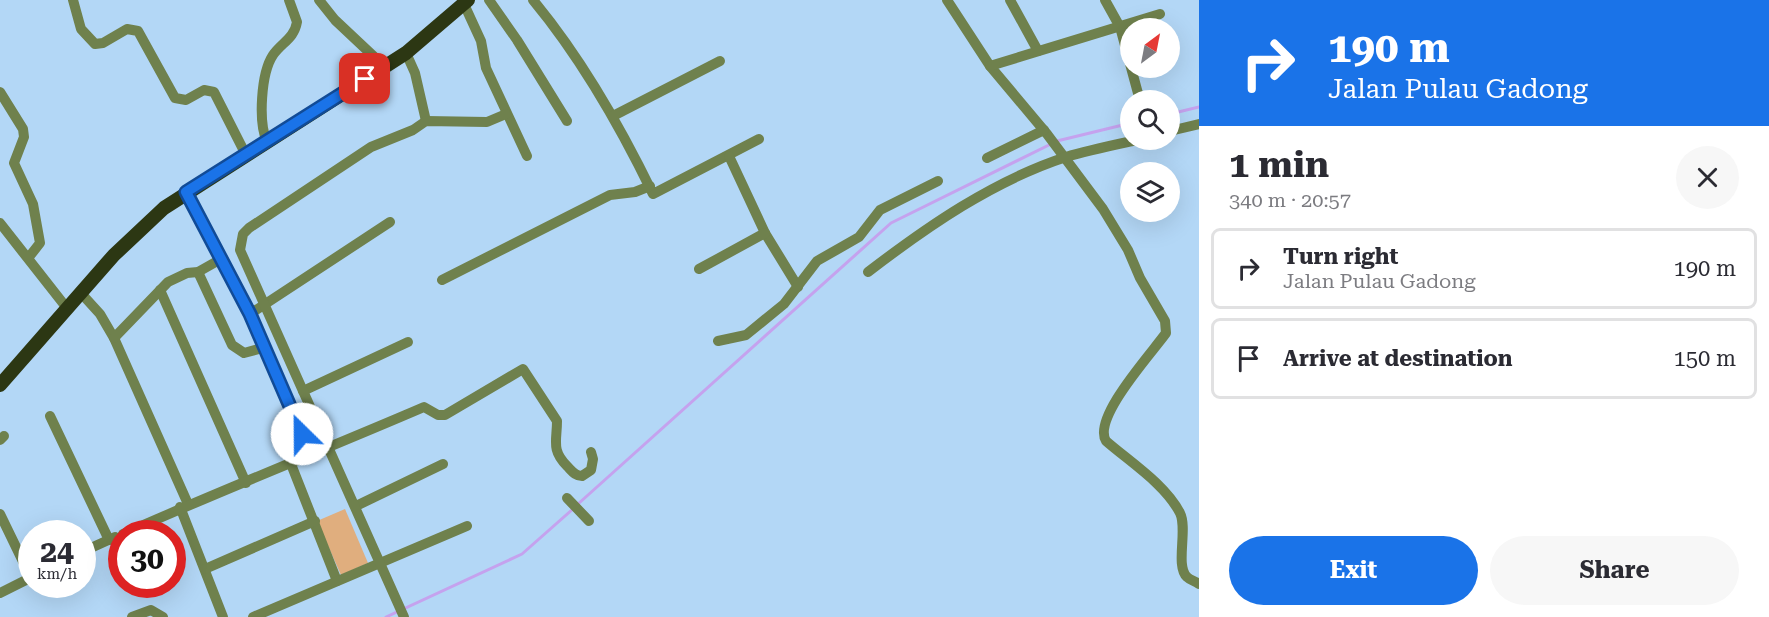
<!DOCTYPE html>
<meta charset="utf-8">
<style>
body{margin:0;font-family:"Roboto Serif",serif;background:#f7f7f7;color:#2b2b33;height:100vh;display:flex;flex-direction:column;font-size:22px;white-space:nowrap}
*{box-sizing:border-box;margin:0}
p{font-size:20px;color:#7c7c81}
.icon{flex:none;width:33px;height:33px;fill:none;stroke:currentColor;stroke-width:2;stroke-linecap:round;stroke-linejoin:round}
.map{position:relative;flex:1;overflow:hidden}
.sheet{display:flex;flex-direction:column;background:#fff;width:570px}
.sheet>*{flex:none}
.hud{background:#1a73e8;color:#fff;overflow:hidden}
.needle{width:39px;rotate:32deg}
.buttons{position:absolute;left:1120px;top:18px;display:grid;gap:12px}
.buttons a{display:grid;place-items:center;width:60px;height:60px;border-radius:50%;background:#fff;box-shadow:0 6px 24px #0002;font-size:30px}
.speed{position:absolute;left:18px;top:520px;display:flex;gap:12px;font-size:30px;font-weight:700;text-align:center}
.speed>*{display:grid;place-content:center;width:78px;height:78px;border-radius:50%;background:#fff;box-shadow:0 6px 24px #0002;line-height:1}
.speed small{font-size:15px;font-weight:400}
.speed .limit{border:9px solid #d22;background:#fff;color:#111}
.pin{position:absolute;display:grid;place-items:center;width:51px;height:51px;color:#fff;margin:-26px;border-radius:12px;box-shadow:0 3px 9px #0006}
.me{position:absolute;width:66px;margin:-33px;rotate:337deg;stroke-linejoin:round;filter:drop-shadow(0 0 4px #0008)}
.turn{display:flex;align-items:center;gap:21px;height:126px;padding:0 30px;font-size:27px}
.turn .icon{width:78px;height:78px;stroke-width:2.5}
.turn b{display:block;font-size:42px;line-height:51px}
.round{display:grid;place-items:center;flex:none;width:63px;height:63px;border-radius:32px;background:#f7f7f7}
.headline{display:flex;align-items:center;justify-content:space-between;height:102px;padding:0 30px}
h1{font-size:36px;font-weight:700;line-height:45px}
.button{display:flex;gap:12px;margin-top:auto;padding:12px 30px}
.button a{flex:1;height:69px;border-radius:36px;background:#1a73e8;color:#fff;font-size:24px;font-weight:700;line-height:69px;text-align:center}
.button a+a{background:#f7f7f7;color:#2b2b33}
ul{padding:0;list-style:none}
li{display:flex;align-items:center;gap:18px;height:81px;margin:0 12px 9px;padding:0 18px;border:3px solid #e1e1e2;border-radius:9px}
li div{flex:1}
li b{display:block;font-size:22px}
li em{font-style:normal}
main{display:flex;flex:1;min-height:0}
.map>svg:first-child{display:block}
.green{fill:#e0ae7e}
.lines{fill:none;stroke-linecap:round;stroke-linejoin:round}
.stream{stroke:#c5a2ee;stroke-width:3}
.minor{stroke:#6f814d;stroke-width:10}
.major{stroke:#2c3713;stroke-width:14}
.route-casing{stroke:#114b97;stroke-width:15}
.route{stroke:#1a73e8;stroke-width:10}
</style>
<main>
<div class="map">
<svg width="1199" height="617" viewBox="0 0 1199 617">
<rect width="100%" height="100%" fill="#b3d7f6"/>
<!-- green -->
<path class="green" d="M345,509L368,563L341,575L317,521Z"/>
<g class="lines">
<!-- stream -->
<g class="stream">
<path d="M1170,114L1199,107"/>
<path d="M1057,141L1131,123"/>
<path d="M578,504L891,223L1051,144"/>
<path d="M386,617L522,554L573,509"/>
</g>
<!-- minor -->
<g class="minor">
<path d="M73,0L81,29L95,44L103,43L127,29L138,31L175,98L186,100L204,90L214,92L246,155"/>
<path d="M319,0L335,20L385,67"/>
<path d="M489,0L517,40L567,121"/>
<path d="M533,0C582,59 620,126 653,194L759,139"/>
<path d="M947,0L990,66L1047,134L1103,209L1128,250L1140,278L1165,321L1166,333C1151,354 1092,418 1106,441C1130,462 1165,484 1180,513C1188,529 1175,566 1187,577C1190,580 1195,581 1199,584"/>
<path d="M1010,0L1038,51"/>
<path d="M1105,0L1120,27L1139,97"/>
<path d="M464,4L481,41L486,68L527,156"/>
<path d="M406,53L415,73L426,121"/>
<path d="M990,66L1160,14"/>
<path d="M0,92L23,129L24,137L14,163L33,204L40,243L29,257"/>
<path d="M613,116L720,61"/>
<path d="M1170,131L1199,124"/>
<path d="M267,142C258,122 261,73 273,55C282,42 294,39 297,22L289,0"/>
<path d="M729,156L765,233L798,287"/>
<path d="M987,158L1044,130"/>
<path d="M186,192L250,314L311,455"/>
<path d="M0,223L66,307"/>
<path d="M699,269L765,233"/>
<path d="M198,272L232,345L244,353L266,347"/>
<path d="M868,272C928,226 993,181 1066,157C1089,150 1114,145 1137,140"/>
<path d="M442,280L610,195L635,192L650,186"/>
<path d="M160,290L246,483"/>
<path d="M80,292L100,314L114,338L188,504"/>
<path d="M250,314L390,222"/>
<path d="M114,338L168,282L187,273L198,272L221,259"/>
<path d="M718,341L746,335L784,304L817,261L859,237L880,210L938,181"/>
<path d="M303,391L408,342"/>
<path d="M50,416L109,540"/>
<path d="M0,440L4,436"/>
<path d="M291,464L337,581"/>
<path d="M567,498L589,521"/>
<path d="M356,506L443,464"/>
<path d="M180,507L223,617"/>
<path d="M0,514L31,578"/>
<path d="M123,534C222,490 324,450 424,407L438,415H445L523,369L557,421C557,441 551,450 567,466C572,471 575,476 582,476L591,470L593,459L591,452"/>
<path d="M82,552L115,537"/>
<path d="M205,569L315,521"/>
<path d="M0,593L32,577"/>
<path d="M132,617L151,610L163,617"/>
<path d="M253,617L467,526"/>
<path d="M404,617L240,250L243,234L249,228L371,147L413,130L426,121L487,122L506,114"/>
</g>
<!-- major -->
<path class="major" d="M0,385L114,255L164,208L406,53L468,0"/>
</g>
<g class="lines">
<defs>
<path id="route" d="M302,434L250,314L186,192L365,79"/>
</defs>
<!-- route casing -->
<use href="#route" class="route-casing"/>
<!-- route -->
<use href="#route" class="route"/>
</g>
</svg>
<div class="buttons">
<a><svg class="needle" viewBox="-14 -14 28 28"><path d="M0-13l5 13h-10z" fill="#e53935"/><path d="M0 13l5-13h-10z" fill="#7c7c81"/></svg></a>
<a><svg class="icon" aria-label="search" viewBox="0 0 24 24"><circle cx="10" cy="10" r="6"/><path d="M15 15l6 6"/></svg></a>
<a><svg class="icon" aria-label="layers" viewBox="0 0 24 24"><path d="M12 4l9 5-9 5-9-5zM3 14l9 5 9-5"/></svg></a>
</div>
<div class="speed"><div>24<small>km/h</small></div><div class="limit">30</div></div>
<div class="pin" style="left:365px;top:79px;background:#d93025"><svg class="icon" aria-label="arrive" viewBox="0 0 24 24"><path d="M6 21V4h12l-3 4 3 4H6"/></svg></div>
<svg class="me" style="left:302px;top:434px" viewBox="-20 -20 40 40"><circle r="19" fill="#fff"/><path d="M0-13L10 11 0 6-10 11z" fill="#1a73e8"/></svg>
</div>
<section class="sheet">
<div class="hud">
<div class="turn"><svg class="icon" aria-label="right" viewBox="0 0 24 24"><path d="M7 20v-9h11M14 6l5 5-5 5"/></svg><div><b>190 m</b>Jalan Pulau Gadong</div></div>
</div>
<div class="headline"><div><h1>1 min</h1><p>340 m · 20:57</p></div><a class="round"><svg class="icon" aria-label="close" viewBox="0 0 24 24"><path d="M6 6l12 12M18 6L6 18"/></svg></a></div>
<ul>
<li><svg class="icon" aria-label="right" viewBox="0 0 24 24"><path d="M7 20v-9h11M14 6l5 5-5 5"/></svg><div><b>Turn right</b><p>Jalan Pulau Gadong</p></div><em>190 m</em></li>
<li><svg class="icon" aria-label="arrive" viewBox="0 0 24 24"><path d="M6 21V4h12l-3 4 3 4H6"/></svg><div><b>Arrive at destination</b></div><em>150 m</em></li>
</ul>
<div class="button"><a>Exit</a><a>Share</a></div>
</section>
</main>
